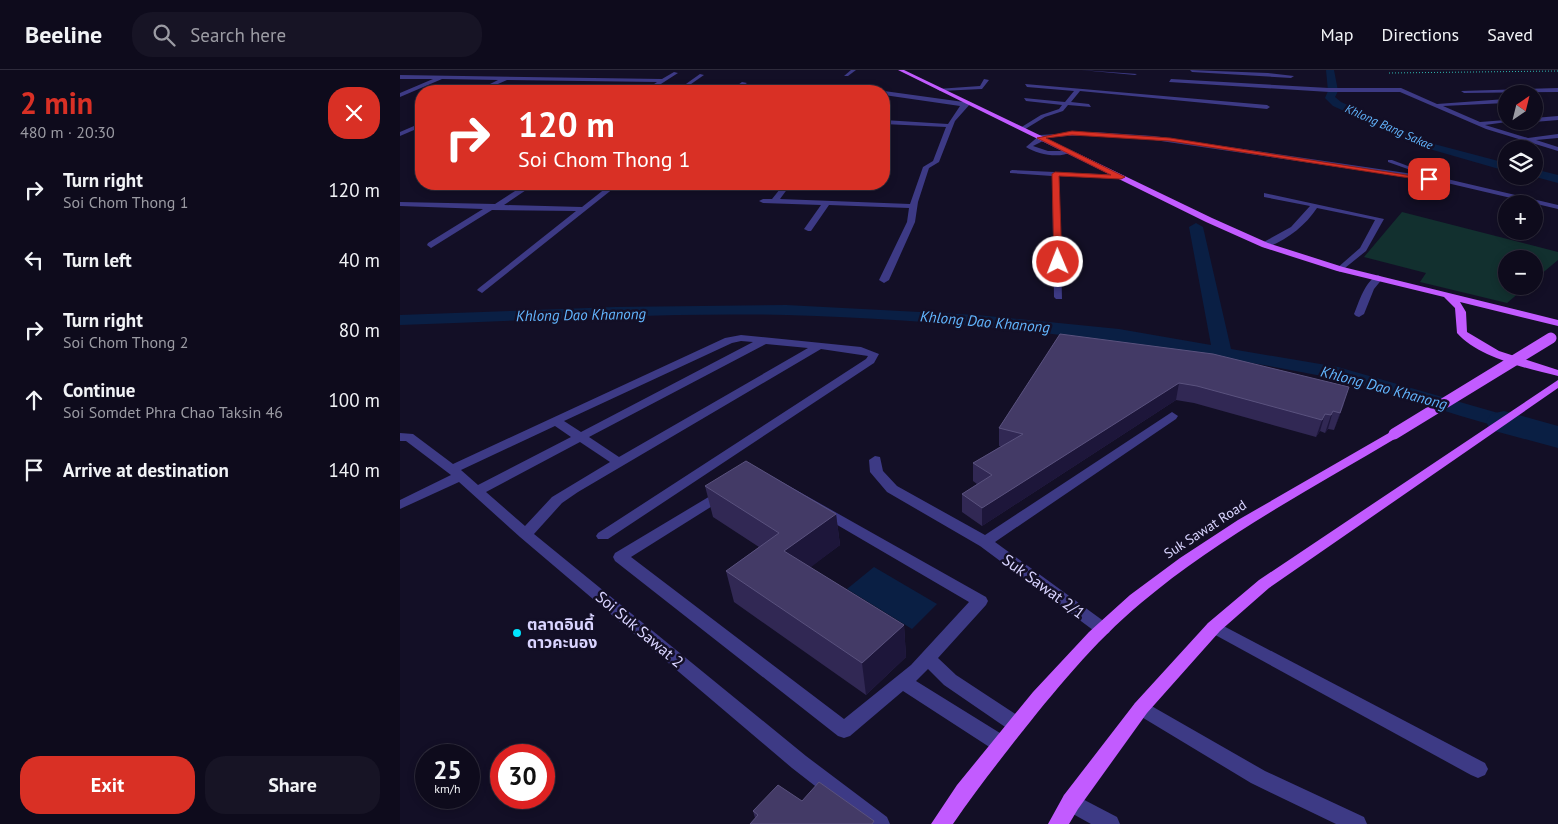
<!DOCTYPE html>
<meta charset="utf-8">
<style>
body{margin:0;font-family:"PT Sans","Noto Sans Thai",sans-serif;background:#171425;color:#f1f3f6;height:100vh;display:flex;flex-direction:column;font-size:19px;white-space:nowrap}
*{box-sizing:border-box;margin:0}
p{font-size:16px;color:#9b9ba3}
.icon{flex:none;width:28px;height:28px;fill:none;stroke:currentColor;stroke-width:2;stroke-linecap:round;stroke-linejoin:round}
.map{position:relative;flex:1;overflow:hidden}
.sheet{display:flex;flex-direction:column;background:#0e0b1c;width:400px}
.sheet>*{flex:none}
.banner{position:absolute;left:15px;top:15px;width:475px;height:105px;border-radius:20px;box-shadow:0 2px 8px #0003,0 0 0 1px #2e2b3b;background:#d93025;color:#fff;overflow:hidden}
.needle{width:32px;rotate:35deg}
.tools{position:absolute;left:1098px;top:15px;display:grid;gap:10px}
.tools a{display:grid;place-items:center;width:45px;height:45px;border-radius:50%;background:#0e0b1c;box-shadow:0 2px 8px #0003,0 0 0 1px #2e2b3b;font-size:25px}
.speed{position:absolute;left:15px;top:674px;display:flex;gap:10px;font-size:25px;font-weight:700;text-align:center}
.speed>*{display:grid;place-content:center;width:65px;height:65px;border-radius:50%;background:#0e0b1c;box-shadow:0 2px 8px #0003,0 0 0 1px #2e2b3b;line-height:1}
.speed small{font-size:12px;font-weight:400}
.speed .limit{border:8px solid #d22;background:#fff;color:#111}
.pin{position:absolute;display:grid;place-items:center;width:42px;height:42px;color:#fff;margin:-21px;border-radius:10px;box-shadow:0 2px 8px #0006}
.me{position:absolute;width:55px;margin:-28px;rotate:359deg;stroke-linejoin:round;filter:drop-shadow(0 0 4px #0008)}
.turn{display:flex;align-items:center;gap:18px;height:105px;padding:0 20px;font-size:22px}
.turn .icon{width:65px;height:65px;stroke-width:2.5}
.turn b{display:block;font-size:35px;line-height:42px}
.round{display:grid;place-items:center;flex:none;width:52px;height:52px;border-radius:20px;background:#171425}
.headline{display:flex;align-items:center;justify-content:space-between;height:85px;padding:0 20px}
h1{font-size:30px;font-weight:700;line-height:38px;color:#d93025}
.button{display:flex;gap:10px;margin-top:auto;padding:10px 20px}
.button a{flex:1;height:58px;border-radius:20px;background:#d93025;color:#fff;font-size:20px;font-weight:700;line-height:58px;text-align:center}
.button a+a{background:#171425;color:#f1f3f6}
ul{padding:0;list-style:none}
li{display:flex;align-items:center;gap:15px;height:70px;padding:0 20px}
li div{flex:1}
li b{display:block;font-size:19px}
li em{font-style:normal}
header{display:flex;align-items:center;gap:30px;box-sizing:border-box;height:70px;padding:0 25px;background:#0e0b1c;border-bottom:1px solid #2e2b3b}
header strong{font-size:24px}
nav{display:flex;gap:28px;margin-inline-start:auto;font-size:18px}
.search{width:350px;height:45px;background:#171425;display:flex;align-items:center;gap:12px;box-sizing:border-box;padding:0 18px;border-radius:20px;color:#9b9ba3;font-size:19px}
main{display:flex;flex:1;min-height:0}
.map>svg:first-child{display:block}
.green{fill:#12302f}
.water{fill:#0a1f44}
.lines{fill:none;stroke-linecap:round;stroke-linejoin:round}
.canal{fill:#0a1f44;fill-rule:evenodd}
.river{fill:#0a1f44;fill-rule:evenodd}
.path{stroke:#2fb8b0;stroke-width:1;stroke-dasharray:1 2;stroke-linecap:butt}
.minor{fill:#3d3a85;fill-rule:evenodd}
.major{fill:#c25bff;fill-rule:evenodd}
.major-bridge{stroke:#c25bff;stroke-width:11}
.wall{fill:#312854}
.shaded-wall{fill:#1d163a}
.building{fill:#433a66;stroke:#5a527e}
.route{fill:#d93025;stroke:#8d1f18}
.poi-dot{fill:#00e5ff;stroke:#130f26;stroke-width:2}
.labels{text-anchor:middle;stroke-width:5;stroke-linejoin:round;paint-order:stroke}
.far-water-label{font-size:12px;font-style:italic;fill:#62b6ff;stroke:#130f26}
.street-label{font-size:14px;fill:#d9d4ff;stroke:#130f26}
.water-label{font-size:15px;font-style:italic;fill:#62b6ff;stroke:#130f26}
.near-street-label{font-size:16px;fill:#d9d4ff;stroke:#130f26}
.near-poi-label{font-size:16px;font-weight:bold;fill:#d9d4ff;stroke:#130f26;text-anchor:start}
</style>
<header>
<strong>Beeline</strong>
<div class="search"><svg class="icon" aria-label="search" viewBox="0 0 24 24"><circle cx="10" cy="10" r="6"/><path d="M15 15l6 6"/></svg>Search here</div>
<nav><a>Map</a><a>Directions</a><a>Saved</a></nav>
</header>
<main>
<section class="sheet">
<div class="headline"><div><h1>2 min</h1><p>480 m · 20:30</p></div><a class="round" style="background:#d93025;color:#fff"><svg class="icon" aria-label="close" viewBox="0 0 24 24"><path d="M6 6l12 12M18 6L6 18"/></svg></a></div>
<ul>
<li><svg class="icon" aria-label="right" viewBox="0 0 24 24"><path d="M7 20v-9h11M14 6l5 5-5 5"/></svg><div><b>Turn right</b><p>Soi Chom Thong 1</p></div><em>120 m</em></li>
<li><svg class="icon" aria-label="left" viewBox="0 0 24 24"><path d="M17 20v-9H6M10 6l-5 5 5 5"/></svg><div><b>Turn left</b></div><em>40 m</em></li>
<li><svg class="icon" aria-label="right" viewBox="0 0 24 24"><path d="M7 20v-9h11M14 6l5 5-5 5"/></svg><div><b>Turn right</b><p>Soi Chom Thong 2</p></div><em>80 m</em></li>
<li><svg class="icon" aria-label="ahead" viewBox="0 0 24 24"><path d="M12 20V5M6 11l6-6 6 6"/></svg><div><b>Continue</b><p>Soi Somdet Phra Chao Taksin 46</p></div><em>100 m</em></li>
<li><svg class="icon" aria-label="arrive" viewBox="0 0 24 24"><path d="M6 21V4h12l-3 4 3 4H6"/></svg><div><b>Arrive at destination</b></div><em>140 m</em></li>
</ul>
<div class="button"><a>Exit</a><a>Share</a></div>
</section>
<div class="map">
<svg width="1158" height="754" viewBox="0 0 1158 754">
<rect width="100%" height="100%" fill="#130f26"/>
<!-- green -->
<path class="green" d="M1002,142L1158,182V190L1134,210V189H1106V216H1127L1107,233L1020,212L1026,203L964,187Z"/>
<!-- water -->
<path class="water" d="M474,497L537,534L512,559L447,519Z"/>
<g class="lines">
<!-- canal -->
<g class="canal">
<path d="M926,0H934L938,21L935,27L941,32L1034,74L1106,93V101L1026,78L933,36L925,28L928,21Z"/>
<path d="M1134,99L1158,105V113L1132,106H1134Z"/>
<path d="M796,153L803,157L831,279L938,297L1112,347L1115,352L1112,357L1104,358C1046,344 990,320 932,308C752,272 570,250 387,245C258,242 129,251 0,255V245L215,237L386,235L577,245L719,259L811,275L789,157Z"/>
</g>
<!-- river -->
<path class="river" d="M1104,341L1158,356V378L1091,360L1086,352L1091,344Z"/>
<!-- path -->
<path class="path" d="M989,3L1158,1"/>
<!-- minor -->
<g class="minor">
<path d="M451,0H456L448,6H444Z"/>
<path d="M681,0L737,4L735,5Z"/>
<path d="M790,0L868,3L894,6L891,8L792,2Z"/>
<path d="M274,2L278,3L250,21H244L257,12L107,10L82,21H76L98,10L42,9L0,27V23L33,9H0V5L262,9Z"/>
<path d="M300,4L304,5L281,21H276Z"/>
<path d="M584,9L589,10L582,19L540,21L537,19L580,16Z"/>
<path d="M771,9L929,18H1001L1037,34L1106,29V33L1043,36L1080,52L1106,50V51H1114L1085,55L1128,68L1158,64V68L1136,70L1158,77V81L1086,59L1000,22H929L769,12Z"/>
<path d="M342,12L347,13L335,21H330Z"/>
<path d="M625,14L867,35L870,37L867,39L680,21L671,32L689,34L691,37L668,35L663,41L645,47L622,61L620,58L641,45L659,39L662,35L626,31L624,28L665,32L674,21L627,17Z"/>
<path d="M1158,18V22L1064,23L1061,21Z"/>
<path d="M484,21L571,33L555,51L539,92L529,98L518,132L515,152L489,210L484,213L479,210L507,152L509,138L429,135L411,161H408L404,159L421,135L363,133L359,131L363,129H372L384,114H391L380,129L510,134L523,97L533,91L546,57L484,54V50L548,54L560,36L484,25Z"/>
<path d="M1158,46V50L1134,52L1132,51L1134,48Z"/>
<path d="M21,53V57L0,66V62Z"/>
<path d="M694,62L754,66L1047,109L1158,135V139L1047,113L754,70C718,66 682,63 646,68L645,70L633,76L648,81H670L671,82C659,89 637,84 626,77L640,65Z"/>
<path d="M988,90H992L1024,102L1019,103L988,92Z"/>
<path d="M612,100L721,105L725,107L721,109L659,106L662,229H656L654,227L652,106L610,103V101Z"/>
<path d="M126,114H135L104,135L182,137L211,114H219L82,223L77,220L79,218L176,141L92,140L31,178L27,175L28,173L83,139L0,136V132L95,134Z"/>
<path d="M864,123L984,149L966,181L940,202L936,199L960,178L975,150L917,138C905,156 886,171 865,178L861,175L862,173L891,157L910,136L864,127Z"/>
<path d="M978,205L983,208L974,219L964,244L959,247L956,246L954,244C959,232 965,211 978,205Z"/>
<path d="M341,265L461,277L479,284L474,293L208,469H198L196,466L198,463L466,289L468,286L421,279L178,422L162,433L134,464L406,686L487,747L490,754H464L392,698L120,467L59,412L0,439V430L51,405L6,371H0V363L13,364L53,394L325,268ZM341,271L353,272L181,362L164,351L332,273ZM366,274L408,278L219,387L189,367ZM155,356L171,367L78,415L61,400ZM180,372L210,392L152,427L125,456L86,422Z"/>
<path d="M772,342L778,346L776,349L595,472L709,555L711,559L709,563L703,565L697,563L580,476L487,422L470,402L469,390L475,386L480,387L483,401L497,416L585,465Z"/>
<path d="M357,398L586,527L588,531L586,535L538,588L556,605L623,649L626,655L623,661L617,663L611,661L544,615L528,599L516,611L608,668L610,674L608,680L601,682L594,680L503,621L450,666L444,668L438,666L215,491L213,487L215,483ZM357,408L569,532L511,595L444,649L231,487Z"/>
<path d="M814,551L1085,693L1088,699L1085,705L1078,708L1071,705L808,561L806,557L808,553Z"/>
<path d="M741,630L865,701L964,747L967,754H936L851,713L735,643L732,638L735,633Z"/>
<path d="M671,723L717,747L720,754H691L664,739L661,732L664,725Z"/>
</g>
<!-- major -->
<g class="major">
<path d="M498,0H504L812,148L868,173L943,197L1158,250V256L1060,232L1066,242L1067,262L1099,281L1158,300V306C1128,299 1078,287 1057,263L1055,238L1044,227L937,201L862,177L806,152Z"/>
<path d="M1158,310V318L869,518L820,561L747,643L678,739L669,754H648L664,725L735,633L808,553L859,510Z"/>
<path d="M994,360L998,361L1000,364L998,367C911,419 819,467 741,533C693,573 653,623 614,672C593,699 572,726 553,754H531L557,715L633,622L689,562L730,525L780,488L838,450Z"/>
</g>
<!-- major-bridge -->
<path class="major-bridge" d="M994,364L1151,268"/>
</g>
<!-- wall -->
<g class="wall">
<path d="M660,264L944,334L934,360L928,359L925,363L920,361L916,367L794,333L776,330L582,456L562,442V424L577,414L573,411V393L601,376H599V358Z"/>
<path d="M305,416L436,444L440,475L410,497L504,555L506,587L466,625L334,532L326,501L359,477L313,447Z"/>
<path d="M402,731L355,748L353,741Z"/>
</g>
<!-- shaded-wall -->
<g class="shaded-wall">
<path d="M779,313L776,330L582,456V438Z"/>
<path d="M949,317L944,334L934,360L940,343Z"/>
<path d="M933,341L928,359L925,363L931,345Z"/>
<path d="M925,344L920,361L916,367L922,350Z"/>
<path d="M436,444L440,475L390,513L384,481Z"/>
<path d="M504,555L506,587L466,625L462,593Z"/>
</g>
<!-- building -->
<g class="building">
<path d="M660,264L813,284L949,317L940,343L933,341L931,345L925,344L922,350L797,316L779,313L582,438L562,424L592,405L573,393L623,364L599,358Z"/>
<path d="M346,391L436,444L384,481L504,555L462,593L326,501L379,463L305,416Z"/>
<path d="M419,712L474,751L472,754H350L358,745L353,741L378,715L402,731Z"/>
</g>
<!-- route -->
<path class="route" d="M672,61L770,68L1032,109L1029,111L770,71L672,65L646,68L725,107L721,109L659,106L662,192L658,194L654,192L652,104L655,102L711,105L637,68Z"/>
<!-- markers -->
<circle class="poi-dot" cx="117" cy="563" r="5"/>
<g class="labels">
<!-- far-water labels -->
<g class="far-water-label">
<text transform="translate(989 57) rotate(24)" y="4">Khlong Bang Sakae</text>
</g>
<!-- street labels -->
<g class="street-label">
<text transform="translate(805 459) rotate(-33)" y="5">Suk Sawat Road</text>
</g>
<!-- water labels -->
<g class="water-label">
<text transform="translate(181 245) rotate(-1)" y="5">Khlong Dao Khanong</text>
<text transform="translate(585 252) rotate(5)" y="5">Khlong Dao Khanong</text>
<text transform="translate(984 318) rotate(15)" y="5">Khlong Dao Khanong</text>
</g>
<!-- near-street labels -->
<g class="near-street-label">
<text transform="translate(644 516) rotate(36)" y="6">Suk Sawat 2/1</text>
<text transform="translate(240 559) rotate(40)" y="6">Soi Suk Sawat 2</text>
</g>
<!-- near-poi labels -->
<g class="near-poi-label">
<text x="127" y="560">ตลาดอินดี้<tspan x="127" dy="18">ดาวคะนอง</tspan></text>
</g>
</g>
</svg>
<div class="tools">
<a><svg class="needle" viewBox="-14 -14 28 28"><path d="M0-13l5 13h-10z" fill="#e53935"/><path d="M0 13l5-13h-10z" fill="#9b9ba3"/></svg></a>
<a><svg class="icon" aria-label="layers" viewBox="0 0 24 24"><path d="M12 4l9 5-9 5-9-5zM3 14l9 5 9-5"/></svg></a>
<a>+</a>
<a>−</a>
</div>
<div class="speed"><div>25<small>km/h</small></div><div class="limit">30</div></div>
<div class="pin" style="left:1029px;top:109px;background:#d93025"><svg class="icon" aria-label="arrive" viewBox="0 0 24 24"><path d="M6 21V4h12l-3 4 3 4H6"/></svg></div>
<svg class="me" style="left:658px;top:192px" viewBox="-20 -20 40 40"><circle r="17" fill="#d93025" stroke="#fff" stroke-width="3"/><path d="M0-11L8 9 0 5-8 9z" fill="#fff"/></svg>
<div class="banner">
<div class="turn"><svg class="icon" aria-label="right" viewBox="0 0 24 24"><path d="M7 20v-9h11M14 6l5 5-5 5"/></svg><div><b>120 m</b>Soi Chom Thong 1</div></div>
</div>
</div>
</main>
